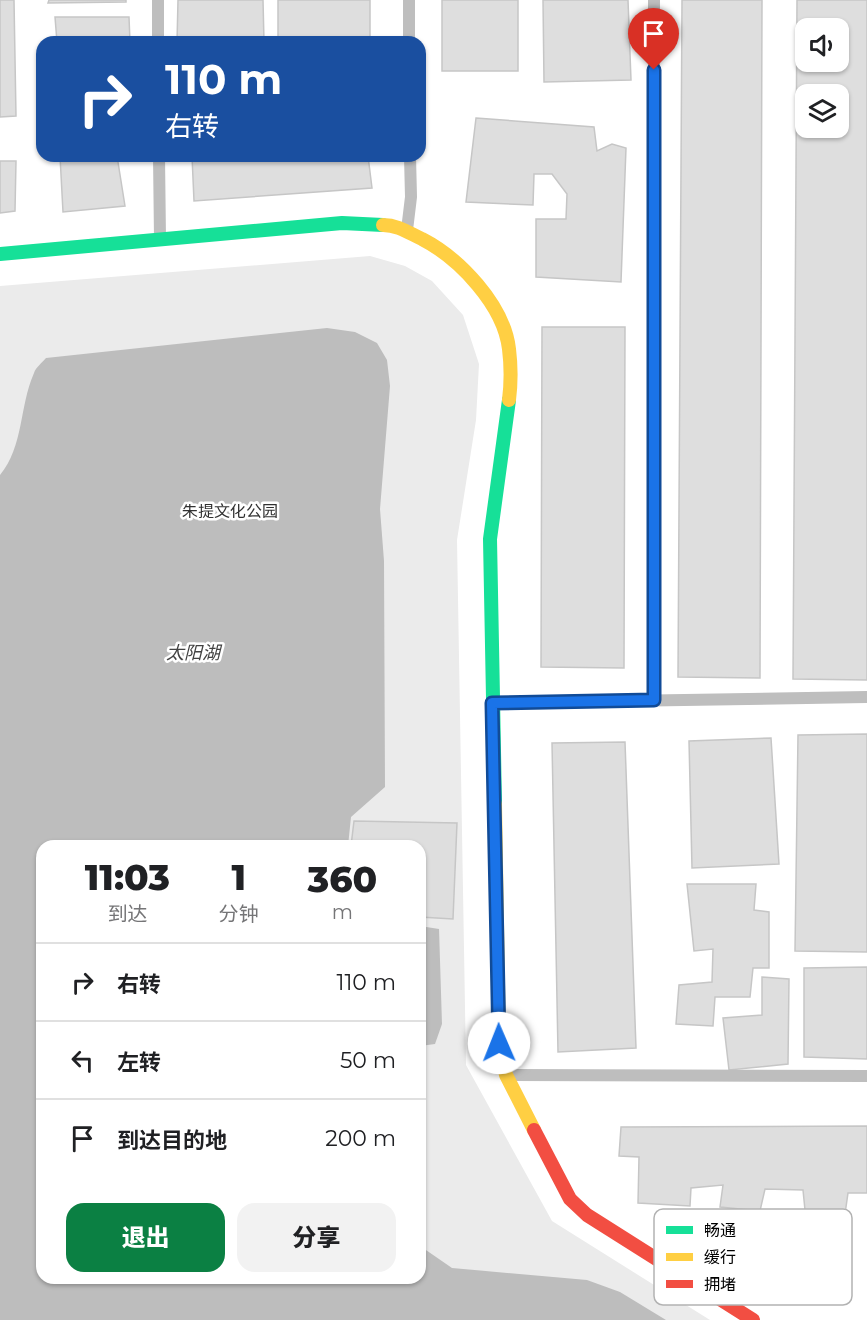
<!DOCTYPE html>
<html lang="zh">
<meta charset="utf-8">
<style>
body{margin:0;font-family:Montserrat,"Noto Sans SC",sans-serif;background:#f2f2f2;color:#202124;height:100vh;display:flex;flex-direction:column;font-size:22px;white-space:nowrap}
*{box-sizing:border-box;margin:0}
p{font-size:20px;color:#757577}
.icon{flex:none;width:33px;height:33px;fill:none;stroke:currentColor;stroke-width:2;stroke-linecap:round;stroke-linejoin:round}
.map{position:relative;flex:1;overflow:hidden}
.details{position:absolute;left:36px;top:840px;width:390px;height:444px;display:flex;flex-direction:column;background:#fff;border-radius:18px;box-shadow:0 2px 4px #0004}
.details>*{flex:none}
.guide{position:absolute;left:36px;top:36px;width:390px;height:126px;border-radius:18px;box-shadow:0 2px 4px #0004;background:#1a4fa0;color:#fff;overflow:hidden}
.fabs{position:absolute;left:795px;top:18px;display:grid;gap:12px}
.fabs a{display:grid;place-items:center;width:54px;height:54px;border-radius:12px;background:#fff;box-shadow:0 2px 4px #0004;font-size:30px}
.pin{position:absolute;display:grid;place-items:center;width:51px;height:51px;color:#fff;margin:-62px -26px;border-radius:50% 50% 50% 0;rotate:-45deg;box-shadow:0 0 6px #0007}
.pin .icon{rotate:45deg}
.me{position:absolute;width:66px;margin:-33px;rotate:359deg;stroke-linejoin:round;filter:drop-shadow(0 0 4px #0008)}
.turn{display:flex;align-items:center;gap:21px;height:126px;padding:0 30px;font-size:27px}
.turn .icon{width:78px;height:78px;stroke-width:2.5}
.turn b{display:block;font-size:42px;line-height:51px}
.eta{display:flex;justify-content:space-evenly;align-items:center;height:102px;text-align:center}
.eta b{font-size:36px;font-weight:800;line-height:42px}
.button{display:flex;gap:12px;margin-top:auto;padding:12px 30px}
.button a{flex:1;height:69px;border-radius:18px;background:#0b8043;color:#fff;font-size:24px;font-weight:800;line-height:69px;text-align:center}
.button a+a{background:#f2f2f2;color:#202124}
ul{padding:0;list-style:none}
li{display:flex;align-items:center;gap:18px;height:78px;padding:0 30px;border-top:2px solid #e0e0e0}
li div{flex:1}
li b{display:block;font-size:22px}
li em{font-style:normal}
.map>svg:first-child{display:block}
.green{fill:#ebebeb;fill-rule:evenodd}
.water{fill:#bdbdbd}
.building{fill:#dedede;stroke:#c6c6c6;stroke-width:1.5;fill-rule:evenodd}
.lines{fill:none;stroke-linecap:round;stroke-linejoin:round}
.lane{stroke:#bebebe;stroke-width:12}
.fast{stroke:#16e098;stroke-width:14}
.slow{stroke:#ffcf43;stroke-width:14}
.jam{stroke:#f24e42;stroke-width:14}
.route-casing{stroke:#114b97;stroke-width:15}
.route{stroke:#1a73e8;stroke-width:10}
.labels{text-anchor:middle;stroke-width:5;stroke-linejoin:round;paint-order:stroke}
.park-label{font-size:16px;fill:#313131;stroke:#fff}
.water-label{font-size:18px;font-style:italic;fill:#424242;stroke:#fff}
.key{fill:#fff;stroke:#b2b2b2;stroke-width:1.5}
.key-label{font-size:16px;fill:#000}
</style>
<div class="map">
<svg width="867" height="1320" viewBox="0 0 867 1320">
<rect width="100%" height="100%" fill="#fff"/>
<!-- green -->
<path class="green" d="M370,256L405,266L432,281L463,315L479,364L476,420L457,540L466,1065L552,1221L710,1320H0V286ZM42,846H420V1278H42Z"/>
<!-- water -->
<g class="water">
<path d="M327,328L355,332L377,343L387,360L390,386L380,509L384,561L385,787L351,817L348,846H42V1278H420V1243L423,1248L452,1268L587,1280L620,1292L666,1320H0V475C24,446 19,407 34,373C36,367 42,363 46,358Z"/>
<path d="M420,926L439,929L442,1024L435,1044L420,1046Z"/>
</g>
<!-- building -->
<g class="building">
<path d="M0,0H14L16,116L0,117Z"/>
<path d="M49,0H126V2L48,3Z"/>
<path d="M178,0H263L264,42H177Z"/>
<rect x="278" y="0" width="92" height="42"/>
<rect x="442" y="0" width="76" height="71"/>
<path d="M543,0H628L631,80L544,82Z"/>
<path d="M682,0H762L760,678L678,677Z"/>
<path d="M797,0H867V680L793,679ZM806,28H838V62H806ZM806,94H838V128H806Z"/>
<path d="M55,17H129L130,42H57Z"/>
<path d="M476,118L594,127L597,151L612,144L626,148L621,282L536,277V219H566L567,194L552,174H534L533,205L466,202Z"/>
<path d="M60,156H117L125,206L63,212Z"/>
<path d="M192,156H368L372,188L194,201Z"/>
<path d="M0,161H16L15,211L0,213Z"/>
<path d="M542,327H625L624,668L541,667Z"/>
<path d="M867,734V952L795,951L798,735Z"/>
<path d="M771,738L779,864L692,868L689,741Z"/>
<path d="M625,742L636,1048L558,1052L552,743Z"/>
<path d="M354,821L457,823L453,919L420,917V846H351Z"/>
<path d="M687,884H756L754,910L769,912V968H753L750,997H715L713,1026L676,1024L679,985L712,982L713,949L694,951Z"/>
<path d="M867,967V1059L804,1057V968Z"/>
<path d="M762,977L789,979L788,1064L729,1070L723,1018L762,1015Z"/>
<path d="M867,1126V1193H848L845,1214L805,1210L803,1190L765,1189L760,1211L720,1207L723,1185L691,1188L690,1206L638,1203L639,1157L619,1156L621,1127Z"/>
</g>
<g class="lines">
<!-- lane -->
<g class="lane">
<path d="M158,0V42"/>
<path d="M409,0V42"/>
<path d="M654,0V700"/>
<path d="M159,156L160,239"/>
<path d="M407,230L411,197L410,156"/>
<path d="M494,703L867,697"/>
<path d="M510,1075L867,1076"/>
</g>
<!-- fast -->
<g class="fast">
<path d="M0,254L342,223L383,225"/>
<path d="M495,804L490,539L509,400"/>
</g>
<!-- slow -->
<g class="slow">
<path d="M383,225C398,225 409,233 422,239C459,258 504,305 509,349C511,365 511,384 509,400"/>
<path d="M495,804L499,1043L506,1075L534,1130"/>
</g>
<!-- jam -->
<path class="jam" d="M534,1130L570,1199L587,1215L753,1320"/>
</g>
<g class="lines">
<defs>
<path id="route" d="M499,1043L492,703L654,700V70"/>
</defs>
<!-- route casing -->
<use href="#route" class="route-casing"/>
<!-- route -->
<use href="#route" class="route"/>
</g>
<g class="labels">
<!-- park labels -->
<g class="park-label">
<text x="230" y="517">朱提文化公园</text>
</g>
<!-- water labels -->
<g class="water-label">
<text x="193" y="659">太阳湖</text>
</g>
</g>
<!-- legend -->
<rect x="654" y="1209" width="198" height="96" rx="9" class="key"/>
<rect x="666" y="1226" width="27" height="8" fill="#16e098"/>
<rect x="666" y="1253" width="27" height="8" fill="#ffcf43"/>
<rect x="666" y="1280" width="27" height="8" fill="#f24e42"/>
<g class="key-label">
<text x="704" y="1236">畅通</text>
<text x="704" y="1263">缓行</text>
<text x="704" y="1290">拥堵</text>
</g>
</svg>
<div class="fabs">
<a><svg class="icon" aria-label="sound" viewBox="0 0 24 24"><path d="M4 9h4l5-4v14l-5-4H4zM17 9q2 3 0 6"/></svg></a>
<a><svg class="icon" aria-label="layers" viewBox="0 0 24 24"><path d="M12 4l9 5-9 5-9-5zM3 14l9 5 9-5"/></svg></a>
</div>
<div class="pin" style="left:654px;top:70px;background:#d93025"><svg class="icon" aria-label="arrive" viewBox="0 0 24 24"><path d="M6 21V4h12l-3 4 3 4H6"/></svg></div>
<svg class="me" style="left:499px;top:1043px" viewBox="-20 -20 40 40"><circle r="19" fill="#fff"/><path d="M0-13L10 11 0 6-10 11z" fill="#1a73e8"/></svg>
<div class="guide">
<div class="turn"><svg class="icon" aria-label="right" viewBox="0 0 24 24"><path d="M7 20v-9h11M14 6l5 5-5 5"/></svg><div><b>110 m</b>右转</div></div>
</div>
<section class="details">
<div class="eta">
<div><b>11:03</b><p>到达</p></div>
<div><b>1</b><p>分钟</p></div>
<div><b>360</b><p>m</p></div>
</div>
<ul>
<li><svg class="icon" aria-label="right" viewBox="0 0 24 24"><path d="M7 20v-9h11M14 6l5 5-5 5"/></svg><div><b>右转</b></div><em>110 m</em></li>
<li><svg class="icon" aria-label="left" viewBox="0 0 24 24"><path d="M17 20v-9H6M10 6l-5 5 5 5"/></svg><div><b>左转</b></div><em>50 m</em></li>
<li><svg class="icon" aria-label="arrive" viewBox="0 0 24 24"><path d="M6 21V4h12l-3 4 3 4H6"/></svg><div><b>到达目的地</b></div><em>200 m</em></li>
</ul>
<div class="button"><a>退出</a><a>分享</a></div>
</section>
</div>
